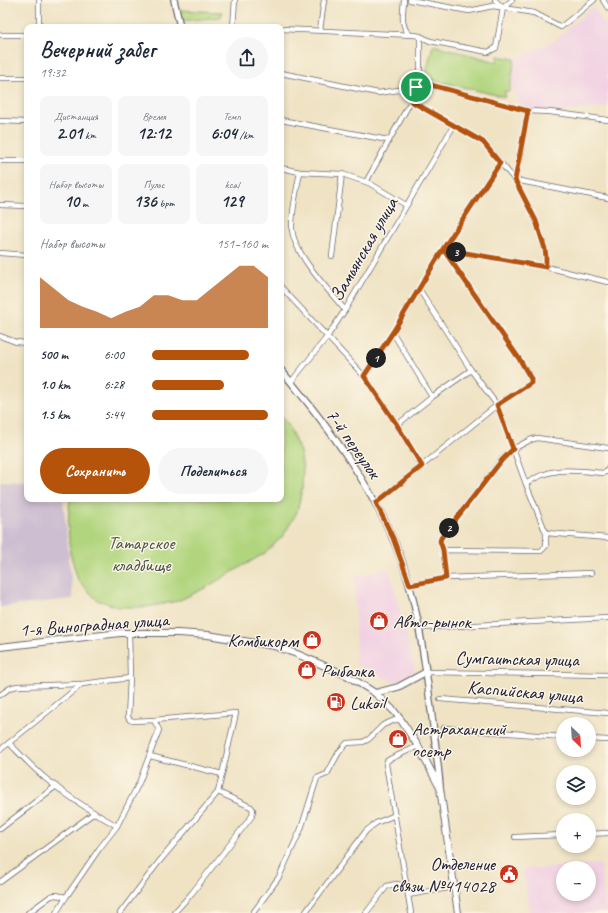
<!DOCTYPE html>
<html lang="ru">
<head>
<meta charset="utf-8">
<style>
  body { margin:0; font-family:Caveat,sans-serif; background:#f6f6f7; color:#1f2937; height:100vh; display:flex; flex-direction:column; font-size:15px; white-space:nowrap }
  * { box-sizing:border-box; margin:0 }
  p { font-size:13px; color:#747a83 }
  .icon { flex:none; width:22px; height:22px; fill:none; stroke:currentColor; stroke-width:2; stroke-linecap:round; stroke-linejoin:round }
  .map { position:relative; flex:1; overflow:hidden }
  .details { position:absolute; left:24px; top:24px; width:260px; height:478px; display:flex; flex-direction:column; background:#fff; border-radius:8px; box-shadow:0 2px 6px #0003 }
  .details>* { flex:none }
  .needle { width:26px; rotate:155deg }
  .fabs { position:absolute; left:556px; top:717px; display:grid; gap:8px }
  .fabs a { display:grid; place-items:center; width:40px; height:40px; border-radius:50%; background:#fff; box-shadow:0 2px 6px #0003; font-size:20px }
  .pin { position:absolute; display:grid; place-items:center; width:34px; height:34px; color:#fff; margin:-17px; border:2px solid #fff; border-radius:50%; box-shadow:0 1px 4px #0007 }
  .km { position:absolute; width:20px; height:20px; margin:-10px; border-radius:50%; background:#222; color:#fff; font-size:11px; line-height:20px; text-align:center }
  .round { display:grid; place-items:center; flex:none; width:42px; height:42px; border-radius:21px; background:#f6f6f7 }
  .summary { display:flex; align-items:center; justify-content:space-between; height:68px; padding:0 16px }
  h1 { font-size:22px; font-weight:700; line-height:30px }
  .stats { display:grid; grid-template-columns:repeat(3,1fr); gap:6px; height:68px; padding:4px 16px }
  .stats div { display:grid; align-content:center; border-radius:8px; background:#f6f6f7; text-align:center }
  .stats b { font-size:17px; font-weight:700 }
  .stats small { font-size:11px; font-weight:400 }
  .stats p { font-size:11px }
  .chart { height:112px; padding:8px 16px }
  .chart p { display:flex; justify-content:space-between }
  .chart svg { width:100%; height:72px; margin-top:4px; fill:#b45309; opacity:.7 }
  .primary-button { display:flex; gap:8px; margin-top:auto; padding:8px 16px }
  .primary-button a { flex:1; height:46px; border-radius:24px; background:#b45309; color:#fff; font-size:16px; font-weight:700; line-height:46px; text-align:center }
  .primary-button a+a { background:#f6f6f7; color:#1f2937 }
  ul { padding:0 16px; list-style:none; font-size:13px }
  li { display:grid; grid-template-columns:64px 48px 1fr; align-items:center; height:30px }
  li i { height:10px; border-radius:5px; background:#b45309 }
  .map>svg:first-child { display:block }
  .built { fill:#f1d0e3; fill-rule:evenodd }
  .industrial { fill:#cebed1 }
  .green { fill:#b1d57e; stroke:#6a7c5c }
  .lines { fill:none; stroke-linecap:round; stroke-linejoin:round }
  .minor-casing { stroke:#6a666b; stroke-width:6 }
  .tertiary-casing { stroke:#6a666b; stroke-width:8 }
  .secondary-casing { stroke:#6a666b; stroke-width:8 }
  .minor { stroke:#fff; stroke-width:4.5 }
  .tertiary { stroke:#fff; stroke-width:5.5 }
  .secondary { stroke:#fff; stroke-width:6 }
  .route-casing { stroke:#fff; stroke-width:8 }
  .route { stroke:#b45309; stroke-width:5 }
  .labels { text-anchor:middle; stroke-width:3; stroke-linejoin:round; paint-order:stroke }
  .street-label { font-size:19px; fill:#22223b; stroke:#fcf5e5 }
  .park-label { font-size:19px; fill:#4d584f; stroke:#fcf5e5 }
  .poi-label { font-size:19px; fill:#22223b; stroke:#fcf5e5; text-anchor:start }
</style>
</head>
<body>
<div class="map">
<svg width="608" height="913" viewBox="0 0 608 913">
  <rect width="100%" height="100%" fill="#fcf5e5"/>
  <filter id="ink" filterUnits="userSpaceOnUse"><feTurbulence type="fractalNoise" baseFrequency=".025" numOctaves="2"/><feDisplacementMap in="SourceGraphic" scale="8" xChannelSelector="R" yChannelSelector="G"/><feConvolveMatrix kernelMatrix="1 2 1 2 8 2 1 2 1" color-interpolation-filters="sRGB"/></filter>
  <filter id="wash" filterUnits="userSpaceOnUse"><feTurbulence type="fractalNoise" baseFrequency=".012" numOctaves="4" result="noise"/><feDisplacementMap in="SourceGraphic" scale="16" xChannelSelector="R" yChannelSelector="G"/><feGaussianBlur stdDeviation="0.9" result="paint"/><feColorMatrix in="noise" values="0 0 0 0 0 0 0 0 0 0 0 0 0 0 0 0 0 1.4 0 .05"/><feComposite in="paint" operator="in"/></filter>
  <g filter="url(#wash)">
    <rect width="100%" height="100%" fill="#efe3c4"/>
    <g class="built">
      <polygon points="593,6 608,31 608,107 534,114 519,102 511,85 517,58 554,41"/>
      <polygon points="389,568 415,671 396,683 356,665 355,577"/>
      <path d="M600 864 606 913H530L523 869ZM563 868H589V894H563Z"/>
    </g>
    <polygon class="industrial" points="0,481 27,482 27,499 63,499 73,599 0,607"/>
    <g class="green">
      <polygon points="178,10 222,12 221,17 181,21"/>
      <polygon points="433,45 497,62 498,56 515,59 509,92 505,91 505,97 425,78"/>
      <polygon points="281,417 288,424 300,452 303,469 302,489 297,512 283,536 265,553 205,588 178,601 146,607 118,607 97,600 78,580 70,553 68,524 70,499 281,499"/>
    </g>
  </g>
  <g filter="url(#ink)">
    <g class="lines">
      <g class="minor-casing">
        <g id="minor">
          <polyline points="39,0 39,27"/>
          <path d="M404 0C403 13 400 26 410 35"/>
          <polyline points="410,0 469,11 493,6 534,13 561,27 594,0"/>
          <polyline points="495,0 503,8"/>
          <polyline points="603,0 608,8"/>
          <polyline points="233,27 235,0"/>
          <polyline points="281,29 414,35 420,36 430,41 488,52 496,48 503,8 512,0"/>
          <polyline points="320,30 324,0"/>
          <polyline points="0,35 27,35"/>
          <polyline points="281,73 378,93 405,89 427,84 528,111 550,112 608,120"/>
          <polyline points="0,78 27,78"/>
          <polyline points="416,87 420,78 420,36"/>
          <polyline points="405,89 411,101 483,142 515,180 608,198"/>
          <polyline points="528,111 515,180 536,221 545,249 546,257 546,267"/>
          <polyline points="281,120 388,140"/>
          <polyline points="0,121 27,122"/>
          <polyline points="0,161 27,161"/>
          <polyline points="281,168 300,172 342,174 369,183 406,205"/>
          <path d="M300 172C297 188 292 210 292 226 291 252 329 290 345 310"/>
          <polyline points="366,182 411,101"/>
          <polyline points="0,205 27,206"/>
          <polyline points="443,249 546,267 608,282"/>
          <polyline points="0,253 27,255"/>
          <polyline points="332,256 342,174"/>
          <polyline points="281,287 364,376 397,425 421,466"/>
          <polyline points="419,289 471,370 497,405 526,484 546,533"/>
          <polyline points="393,333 432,397"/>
          <polyline points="0,336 16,342 27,343"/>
          <polyline points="364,376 393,333 443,249 500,163"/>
          <polyline points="291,382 327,337 345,310 454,125"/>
          <polyline points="397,425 432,397 471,370"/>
          <path d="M526 484C550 466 574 470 602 473L606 472 608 469"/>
          <polyline points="376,503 497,405 531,383 530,378 520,360 443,249"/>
          <polyline points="443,550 440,541 441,538 501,460 513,449 530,440 537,438 608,448"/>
          <polyline points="446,578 443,550 541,551 546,546 546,533 608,538"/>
          <polyline points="410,585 446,578 591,573"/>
          <polyline points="419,628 608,618"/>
          <polyline points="426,672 608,675"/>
          <polyline points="0,695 10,688 17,686 82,684 130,678"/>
          <polyline points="440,699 608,713"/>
          <polyline points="444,728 563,737"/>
          <polyline points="589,739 608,740"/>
          <path d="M9 743C21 755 32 767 45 778 67 796 92 812 117 826"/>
          <polyline points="0,750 82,684"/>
          <polyline points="150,756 222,774"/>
          <polyline points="0,829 56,786"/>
          <polyline points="589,834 608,833"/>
          <polyline points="515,837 563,835"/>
          <polyline points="0,882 94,813"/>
          <polyline points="408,895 386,764 387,761 390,759 418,746"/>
          <polyline points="28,913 51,896 56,895 66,897 99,849 117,826 139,783 159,730 154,720 133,721 130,720 128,717 130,678 129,633"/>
          <polyline points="56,913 66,897"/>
          <polyline points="120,913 158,863 218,792 236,713 154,720"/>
          <polyline points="174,913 192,893 252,816 253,810 251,807 218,792"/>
          <polyline points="253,913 279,877 301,829 317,778 327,774 339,752 347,743 363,742 369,739 383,725 395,720 401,720"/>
          <polyline points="305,913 366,831 376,823 395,815"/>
          <polyline points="366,913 387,886 396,884 407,886"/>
          <polyline points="411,913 408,895 454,887"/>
        </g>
      </g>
      <g class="tertiary-casing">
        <g id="tertiary">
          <polyline points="174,0 180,27"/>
          <path d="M281 370C328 426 376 490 401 559 416 600 422 643 428 686 432 719 437 752 440 786"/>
          <polyline points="375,693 398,687 426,672"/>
        </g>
      </g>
      <g class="secondary-casing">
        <polyline id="secondary" points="0,647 120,633 178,633 208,635 274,646 297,654 348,676 375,693 394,711 401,720 418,746 440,788 458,913"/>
      </g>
      <use href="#minor" class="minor"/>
      <use href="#tertiary" class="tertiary"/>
      <use href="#secondary" class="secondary"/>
    </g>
  </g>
  <g class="lines" filter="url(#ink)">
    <g class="route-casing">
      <polyline id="route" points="416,87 405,89 411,101 483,142 500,163 443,249 393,332 364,376 397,425 422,466 376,503 393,538 410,585 446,578 443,550 440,541 441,538 502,460 513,449 497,405 531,383 531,379 520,360 443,249 546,267 546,257 545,249 536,221 515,180 528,111 427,84 416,87"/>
    </g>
    <use href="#route" class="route"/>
  </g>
  <defs>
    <g id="shop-disc" transform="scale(1)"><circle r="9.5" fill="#c8321e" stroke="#fcf5e5"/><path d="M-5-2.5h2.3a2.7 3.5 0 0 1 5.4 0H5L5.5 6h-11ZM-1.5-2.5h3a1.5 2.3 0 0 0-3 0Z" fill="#fff"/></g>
    <g id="fuel-disc" transform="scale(1)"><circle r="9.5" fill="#c8321e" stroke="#fcf5e5"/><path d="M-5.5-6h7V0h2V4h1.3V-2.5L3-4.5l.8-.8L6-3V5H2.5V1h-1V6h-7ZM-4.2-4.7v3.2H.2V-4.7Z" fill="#fff"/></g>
    <g id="civic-disc" transform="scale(1)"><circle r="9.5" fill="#c8321e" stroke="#fcf5e5"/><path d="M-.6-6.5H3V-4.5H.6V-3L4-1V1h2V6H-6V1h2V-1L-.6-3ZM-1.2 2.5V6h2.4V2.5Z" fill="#fff"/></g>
  </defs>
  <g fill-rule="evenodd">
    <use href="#shop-disc" x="379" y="621"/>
    <use href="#shop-disc" x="312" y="640"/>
    <use href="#shop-disc" x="307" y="670"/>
    <use href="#fuel-disc" x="336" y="702"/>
    <use href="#shop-disc" x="398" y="739"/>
    <use href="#civic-disc" x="509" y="874"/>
  </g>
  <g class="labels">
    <g class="street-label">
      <text transform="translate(363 249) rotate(-60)" y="7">Замьянская улица</text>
      <text transform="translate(354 443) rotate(55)" y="7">7-й переулок</text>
      <text transform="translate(94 624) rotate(-4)" y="7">1-я Виноградная улица</text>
      <text transform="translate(517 658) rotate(1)" y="7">Сумгаитская улица</text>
      <text transform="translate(525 691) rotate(5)" y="7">Каспийская улица</text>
    </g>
    <g class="park-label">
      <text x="141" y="549">Татарское<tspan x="141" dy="22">кладбище</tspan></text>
    </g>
    <g class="poi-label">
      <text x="393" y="628">Авто-рынок</text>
      <text x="298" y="647" text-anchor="end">Комбикорм</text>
      <text x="321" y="677">Рыбалка</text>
      <text x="350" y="709">Lukoil</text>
      <text x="412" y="735">Астраханский<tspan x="412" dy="22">осетр</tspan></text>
      <text x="495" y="870" text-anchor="end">Отделение<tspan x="495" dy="22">связи №414028</tspan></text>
    </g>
  </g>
</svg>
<div class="fabs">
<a><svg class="needle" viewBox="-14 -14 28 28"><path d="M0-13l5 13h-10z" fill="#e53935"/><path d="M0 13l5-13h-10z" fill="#747a83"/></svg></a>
<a><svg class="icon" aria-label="layers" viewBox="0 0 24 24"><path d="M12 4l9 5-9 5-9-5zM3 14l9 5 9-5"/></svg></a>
<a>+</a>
<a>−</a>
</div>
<div class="pin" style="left:416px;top:87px;background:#1e9e55"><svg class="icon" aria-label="arrive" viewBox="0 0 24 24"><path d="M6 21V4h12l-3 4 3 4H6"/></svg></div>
<b class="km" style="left:376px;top:358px">1</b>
<b class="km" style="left:449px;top:528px">2</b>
<b class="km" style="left:456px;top:252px">3</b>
<section class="details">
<div class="summary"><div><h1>Вечерний забег</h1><p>19:32</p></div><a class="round"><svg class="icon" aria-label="share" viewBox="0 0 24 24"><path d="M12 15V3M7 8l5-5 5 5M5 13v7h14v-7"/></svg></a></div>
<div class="stats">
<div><p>Дистанция</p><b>2.01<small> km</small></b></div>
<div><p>Время</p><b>12:12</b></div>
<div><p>Темп</p><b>6:04<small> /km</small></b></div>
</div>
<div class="stats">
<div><p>Набор высоты</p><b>10<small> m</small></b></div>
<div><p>Пульс</p><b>136<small> bpm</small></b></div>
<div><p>kcal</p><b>129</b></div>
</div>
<div class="chart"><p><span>Набор высоты</span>151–160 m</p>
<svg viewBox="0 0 160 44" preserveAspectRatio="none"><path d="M0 44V13L10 20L20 27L30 31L40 34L50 38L60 34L70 31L80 24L90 24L100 27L110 27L120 20L130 13L140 6L150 6L160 13V44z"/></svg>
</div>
<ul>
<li><b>500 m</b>6:00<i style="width:84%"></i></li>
<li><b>1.0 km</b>6:28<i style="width:62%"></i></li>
<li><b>1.5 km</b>5:44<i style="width:100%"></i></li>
</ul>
<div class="primary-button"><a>Сохранить</a><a>Поделиться</a></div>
</section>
</div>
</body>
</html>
